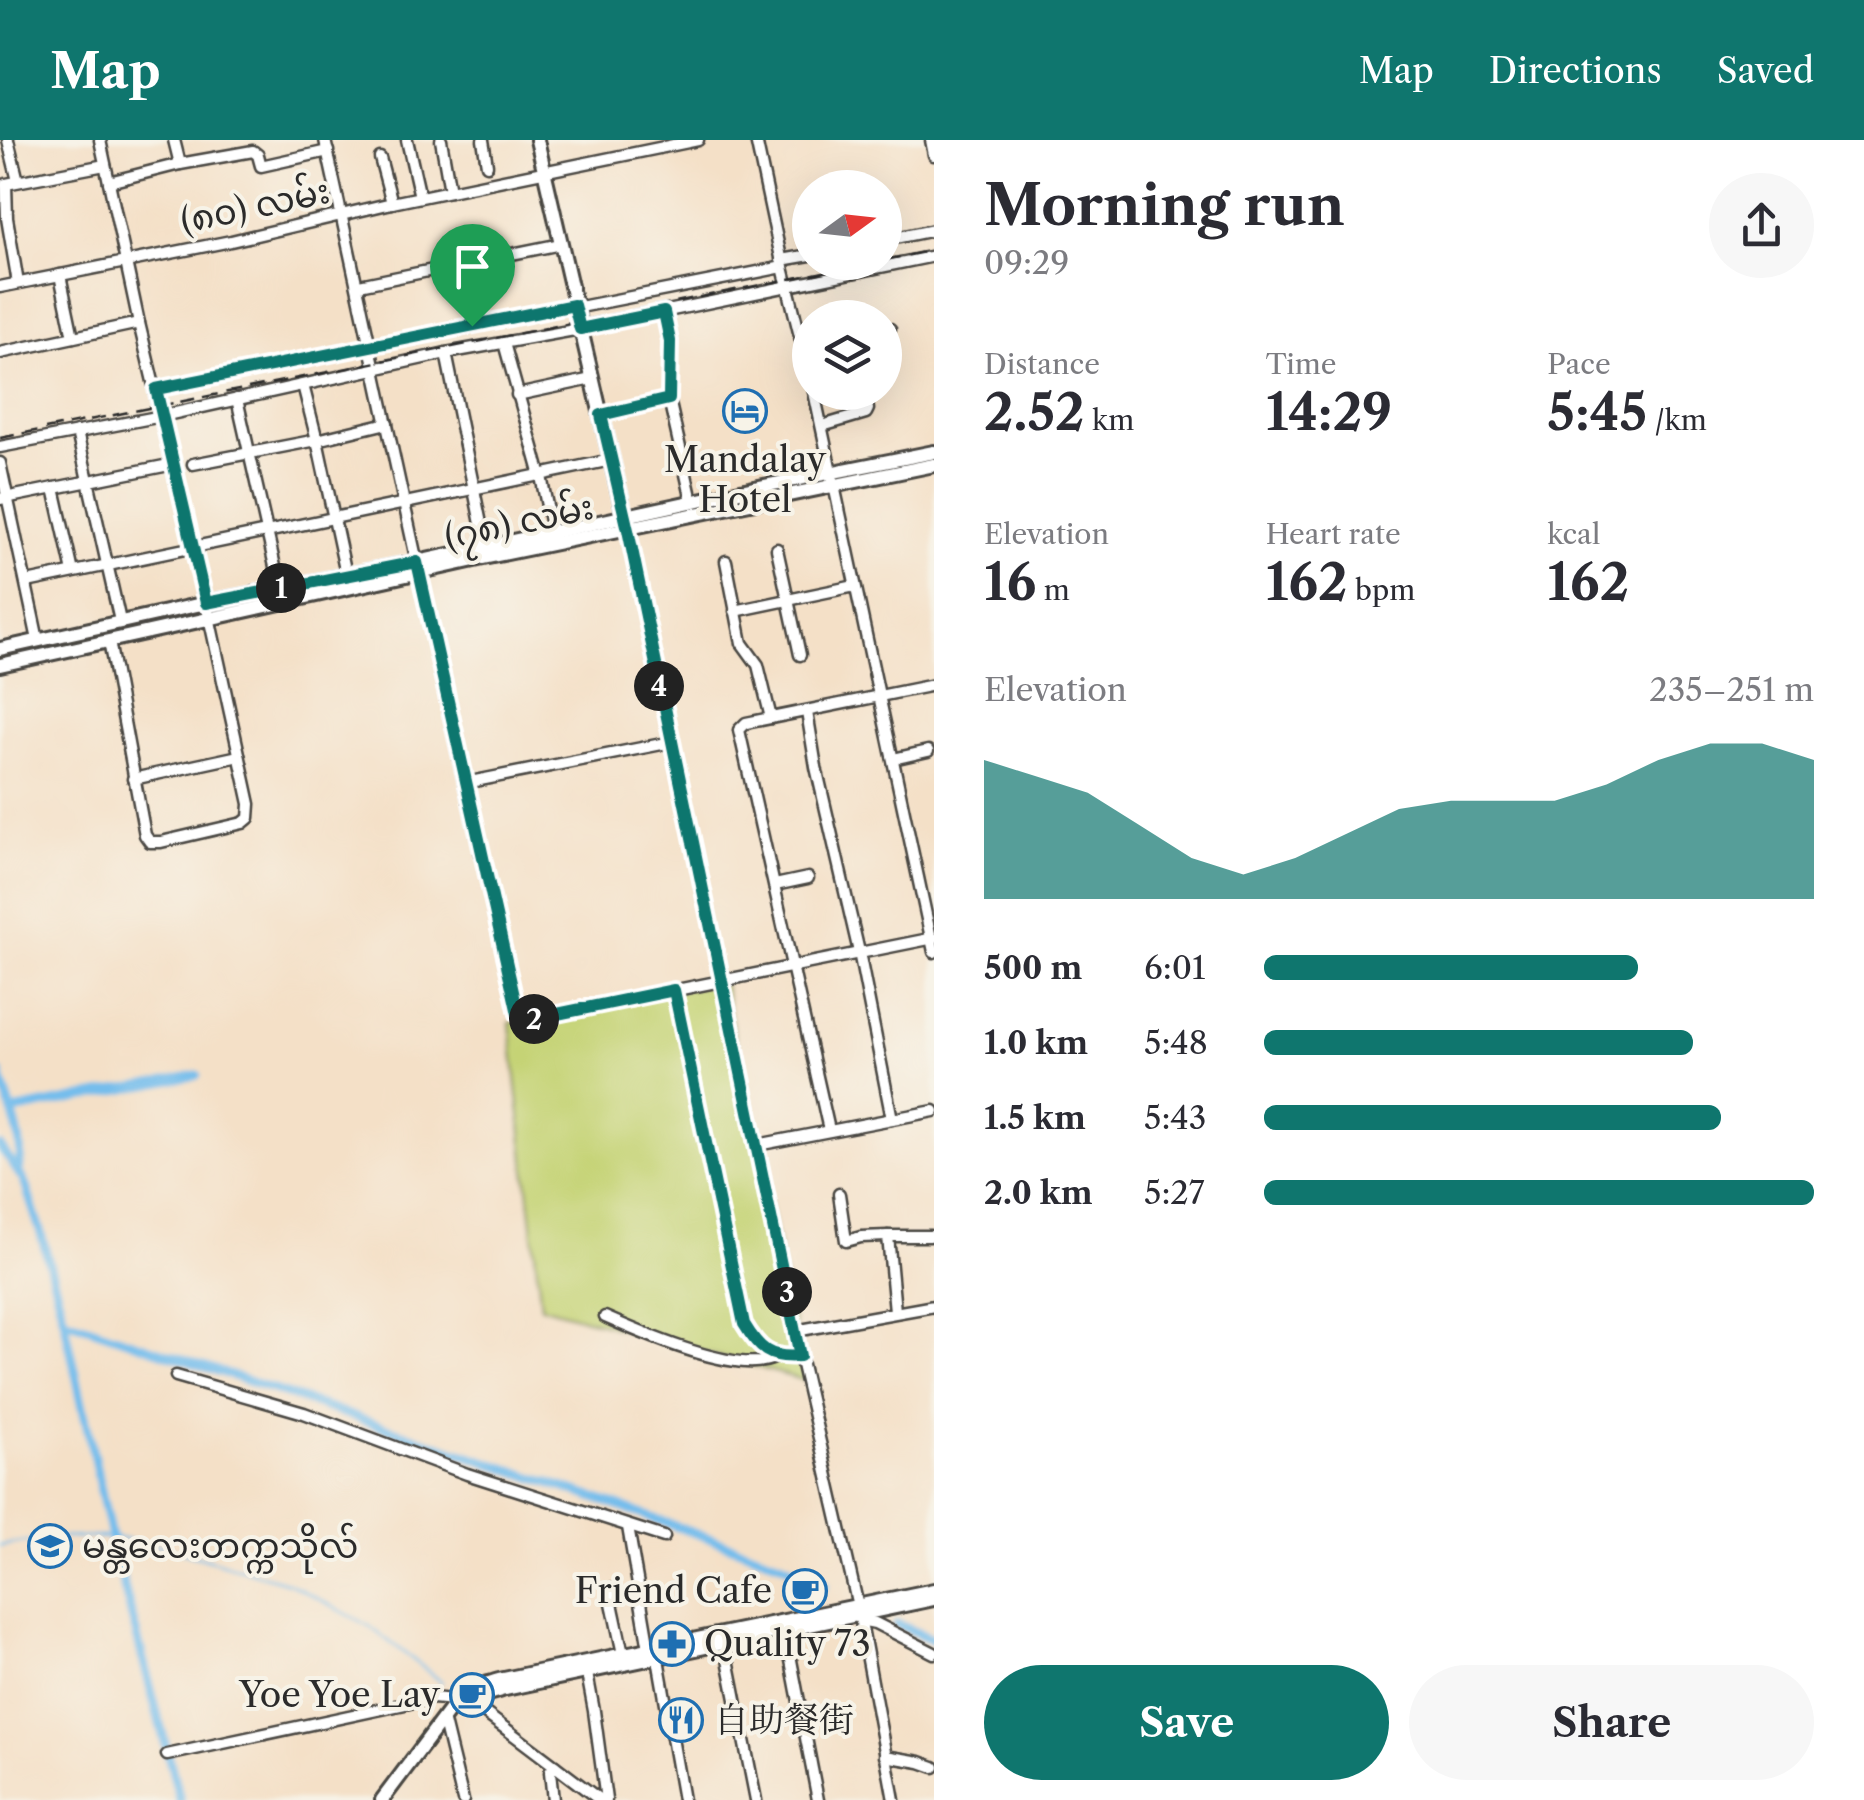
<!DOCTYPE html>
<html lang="en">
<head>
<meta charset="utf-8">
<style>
  body { margin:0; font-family:"Libre Caslon Text","Noto Serif SC","Noto Sans Myanmar",serif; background:#f7f7f7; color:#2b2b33; height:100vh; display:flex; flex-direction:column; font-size:38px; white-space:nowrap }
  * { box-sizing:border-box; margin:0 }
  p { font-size:32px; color:#7c7c81 }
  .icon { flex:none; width:55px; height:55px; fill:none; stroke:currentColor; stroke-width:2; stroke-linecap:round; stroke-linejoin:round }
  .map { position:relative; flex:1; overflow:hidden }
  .details { display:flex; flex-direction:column; background:#fff; width:930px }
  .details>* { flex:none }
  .needle { width:65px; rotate:75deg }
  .buttons { position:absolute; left:792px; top:30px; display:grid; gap:20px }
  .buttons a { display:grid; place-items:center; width:110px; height:110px; border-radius:50%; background:#fff; box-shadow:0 10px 40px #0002; font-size:50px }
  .pin { position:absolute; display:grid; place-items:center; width:85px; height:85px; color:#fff; margin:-102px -42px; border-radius:50% 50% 50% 0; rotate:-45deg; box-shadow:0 0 10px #0007 }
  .pin .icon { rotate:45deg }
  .km { position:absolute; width:50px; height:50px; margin:-25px; border-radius:50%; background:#222; color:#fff; font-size:28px; line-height:50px; text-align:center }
  .round { display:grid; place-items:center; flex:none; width:105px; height:105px; border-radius:52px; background:#f7f7f7 }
  .summary { display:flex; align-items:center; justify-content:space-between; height:170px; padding:0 50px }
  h1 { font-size:55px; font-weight:700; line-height:75px }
  .metrics { display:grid; grid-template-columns:repeat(3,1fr); gap:15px; height:170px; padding:10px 50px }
  .metrics div { display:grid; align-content:center }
  .metrics b { font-size:50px; font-weight:700 }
  .metrics small { font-size:28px; font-weight:400 }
  .metrics p { font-size:28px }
  .chart { height:280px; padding:20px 50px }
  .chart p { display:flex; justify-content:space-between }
  .chart svg { width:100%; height:180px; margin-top:10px; fill:#0f766e; opacity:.7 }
  .primary-button { display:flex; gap:20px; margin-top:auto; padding:20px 50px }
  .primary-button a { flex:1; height:115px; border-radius:60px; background:#0f766e; color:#fff; font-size:40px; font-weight:700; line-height:115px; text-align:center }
  .primary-button a+a { background:#f7f7f7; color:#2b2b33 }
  ul { padding:0 50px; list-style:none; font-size:32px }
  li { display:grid; grid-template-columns:160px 120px 1fr; align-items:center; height:75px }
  li i { height:25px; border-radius:12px; background:#0f766e }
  header { display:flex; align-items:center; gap:60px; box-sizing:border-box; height:140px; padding:0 50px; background:#0f766e; color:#fff }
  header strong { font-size:48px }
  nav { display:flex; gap:55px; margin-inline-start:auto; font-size:35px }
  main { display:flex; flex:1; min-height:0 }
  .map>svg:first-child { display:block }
  .green { fill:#c5d375; stroke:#787f50; stroke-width:2.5 }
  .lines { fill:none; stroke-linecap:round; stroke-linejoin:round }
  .stream { stroke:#74bdec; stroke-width:2.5 }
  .canal { stroke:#74bdec; stroke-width:9 }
  .minor-casing { stroke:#494642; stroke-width:15 }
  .major-casing { stroke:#494642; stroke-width:18 }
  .minor { stroke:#fff; stroke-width:10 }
  .major { stroke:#fff; stroke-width:12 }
  .rail { stroke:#2b2b2b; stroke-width:2.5; stroke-dasharray:15 8; stroke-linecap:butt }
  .route-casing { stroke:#fff; stroke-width:20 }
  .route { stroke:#0f766e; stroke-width:12 }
  .labels { text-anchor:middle; stroke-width:8; stroke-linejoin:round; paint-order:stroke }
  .street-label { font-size:35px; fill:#2b2b2b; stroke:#f7f3e8 }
  .poi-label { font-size:35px; fill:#2b2b2b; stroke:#f7f3e8; text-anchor:start }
</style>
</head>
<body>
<header>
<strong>Map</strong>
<nav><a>Map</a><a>Directions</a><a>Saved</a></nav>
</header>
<main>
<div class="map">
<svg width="934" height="1660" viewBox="0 0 934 1660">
  <rect width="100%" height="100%" fill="#f7f3e8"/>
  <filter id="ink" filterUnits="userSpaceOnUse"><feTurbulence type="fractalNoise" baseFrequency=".01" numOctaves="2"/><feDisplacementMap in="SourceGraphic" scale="20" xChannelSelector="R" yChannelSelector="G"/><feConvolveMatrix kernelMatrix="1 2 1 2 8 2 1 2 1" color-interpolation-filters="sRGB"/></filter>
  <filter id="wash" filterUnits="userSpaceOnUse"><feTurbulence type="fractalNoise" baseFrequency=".0048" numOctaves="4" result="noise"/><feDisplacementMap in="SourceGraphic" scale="40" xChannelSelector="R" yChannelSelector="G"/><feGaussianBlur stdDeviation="2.25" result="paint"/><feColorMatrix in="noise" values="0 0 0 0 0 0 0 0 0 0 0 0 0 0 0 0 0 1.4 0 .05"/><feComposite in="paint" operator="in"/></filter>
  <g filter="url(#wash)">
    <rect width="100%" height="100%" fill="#f4e0c7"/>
    <polygon class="green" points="723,842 806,1241 541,1166 510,883"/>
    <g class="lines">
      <polyline class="stream" points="0,1406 46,1398 111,1397 162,1406 289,1443 369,1486 442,1542"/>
      <g class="canal">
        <path d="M0 933C6 958 18 981 20 1006 21 1014 20 1023 19 1031"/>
        <polyline points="13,971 197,935"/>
        <polyline points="0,1006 24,1041 40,1090 64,1179 111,1397 180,1660"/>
        <polyline points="64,1179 618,1366 783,1424 825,1445"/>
        <polyline points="897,1484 934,1500"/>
      </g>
    </g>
  </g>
  <g filter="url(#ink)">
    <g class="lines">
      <g class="minor-casing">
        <g id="minor">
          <polyline points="8,0 18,41"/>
          <polyline points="100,0 139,183 206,463 250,664 249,678 243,683 161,702 150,702 145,695 109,501"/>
          <polyline points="174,0 180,24"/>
          <polyline points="325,0 465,643 518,874 528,880 934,798"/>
          <polyline points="407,0 420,57"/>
          <polyline points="441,0 450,51"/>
          <polyline points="483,0 487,25"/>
          <polyline points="756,0 783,127 810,237"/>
          <polyline points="931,0 934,15"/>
          <polyline points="380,18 392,63"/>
          <polyline points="109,42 180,24 253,11 258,15 261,26 328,11"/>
          <polyline points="885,100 934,90"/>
          <polyline points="781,120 810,115"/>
          <polyline points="60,135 73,197"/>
          <polyline points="18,143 7,78 6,44 105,25"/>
          <polyline points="359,145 561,104"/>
          <polyline points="0,147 231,101 392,63 698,0"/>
          <polyline points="575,168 783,127"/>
          <polyline points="664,172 670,201 669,259 692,361"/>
          <polyline points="885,190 890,189"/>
          <polyline points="504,203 541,336 553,396"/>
          <polyline points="0,213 139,183"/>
          <polyline points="446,213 487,413"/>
          <polyline points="303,245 317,300 347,439"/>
          <polyline points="156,249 574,165"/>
          <polyline points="814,252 934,812"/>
          <polyline points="517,255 592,239"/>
          <polyline points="237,259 281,453"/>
          <polyline points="601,275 669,259"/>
          <polyline points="822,286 866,273 868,269 864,252"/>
          <polyline points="77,292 120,481"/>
          <polyline points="0,307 162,276 446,213 580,189 934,116"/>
          <polyline points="0,323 38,500"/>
          <polyline points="193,324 317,300 387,283"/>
          <polyline points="54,348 73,432"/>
          <polyline points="0,359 174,324"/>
          <polyline points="628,390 800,1216 858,1466 894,1660"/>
          <polyline points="777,409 800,515"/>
          <polyline points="726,421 742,503 758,525 771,578"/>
          <polyline points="27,442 611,320"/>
          <polyline points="735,471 855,446"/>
          <polyline points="807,572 816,627 859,812 892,979"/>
          <polyline points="893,619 928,611"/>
          <polyline points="133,639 239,616"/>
          <polyline points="465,643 672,602"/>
          <polyline points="775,745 808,738"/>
          <path d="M674 850 744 1184C759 1209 769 1219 800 1216"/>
          <polyline points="829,990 739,590 746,583 934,545"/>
          <polyline points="757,1005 934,971"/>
          <polyline points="839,1054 846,1101 861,1097 888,1096"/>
          <polyline points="895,1171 888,1096 930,1096"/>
          <path d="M605 1177C639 1192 744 1239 777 1216"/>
          <polyline points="795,1191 934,1166"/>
          <polyline points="176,1236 304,1273 467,1334 664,1397"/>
          <polyline points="628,1387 649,1509"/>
          <polyline points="609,1449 623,1514"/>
          <polyline points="860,1480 875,1483 934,1513"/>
          <polyline points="784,1484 818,1660"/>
          <polyline points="724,1499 756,1660"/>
          <polyline points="657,1513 683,1660"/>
          <polyline points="586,1528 594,1571 606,1660"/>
          <polyline points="465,1558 600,1660"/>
          <polyline points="443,1578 463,1660"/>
          <polyline points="167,1615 433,1558 453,1560"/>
          <polyline points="885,1616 920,1622 934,1627"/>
          <polyline points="553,1660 550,1632 555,1626"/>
        </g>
      </g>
      <g class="major-casing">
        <g id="major">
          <polyline points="537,0 626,383"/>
          <polyline points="0,509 206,463 417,422 754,348 934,312"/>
          <polyline points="0,525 488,417 934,325"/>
          <polyline points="451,1568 467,1560 501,1550 934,1459"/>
          <path d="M382 1660 451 1568C457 1548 481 1546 499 1540L934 1450"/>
        </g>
      </g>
      <use href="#minor" class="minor"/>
      <use href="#major" class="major"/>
      <g class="rail">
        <polyline points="885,120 934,110"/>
        <polyline points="336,215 370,206 404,201"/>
        <polyline points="0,298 874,122"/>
      </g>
    </g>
  </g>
  <g class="lines" filter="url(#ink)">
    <g class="route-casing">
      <path id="route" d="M574 165 580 189 664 172 670 201 669 259 601 275 628 390 800 1216C769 1219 759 1209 744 1184L674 850 528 880 518 874 417 422 206 463 156 249Z"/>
    </g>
    <use href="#route" class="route"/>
  </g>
  <defs>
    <g id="hotel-ring" transform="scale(2.25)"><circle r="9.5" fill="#f7f3e8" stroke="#1f6fb2" stroke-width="1.5"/><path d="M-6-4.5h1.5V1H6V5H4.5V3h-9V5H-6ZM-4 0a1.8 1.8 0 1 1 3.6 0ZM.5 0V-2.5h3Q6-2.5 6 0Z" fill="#1f6fb2"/></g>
    <g id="university-ring" transform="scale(2.25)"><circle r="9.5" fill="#f7f3e8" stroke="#1f6fb2" stroke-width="1.5"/><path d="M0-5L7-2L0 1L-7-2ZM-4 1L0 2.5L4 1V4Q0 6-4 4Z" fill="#1f6fb2"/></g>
    <g id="cafe-ring" transform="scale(2.25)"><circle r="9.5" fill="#f7f3e8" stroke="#1f6fb2" stroke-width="1.5"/><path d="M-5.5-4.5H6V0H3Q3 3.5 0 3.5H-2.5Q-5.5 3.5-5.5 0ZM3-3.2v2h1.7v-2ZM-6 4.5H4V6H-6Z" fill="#1f6fb2"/></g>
    <g id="pharmacy-ring" transform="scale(2.25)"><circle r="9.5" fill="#f7f3e8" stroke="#1f6fb2" stroke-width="1.5"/><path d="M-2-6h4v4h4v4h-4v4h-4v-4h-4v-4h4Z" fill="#1f6fb2"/></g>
    <g id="restaurant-ring" transform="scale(2.25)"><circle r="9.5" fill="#f7f3e8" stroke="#1f6fb2" stroke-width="1.5"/><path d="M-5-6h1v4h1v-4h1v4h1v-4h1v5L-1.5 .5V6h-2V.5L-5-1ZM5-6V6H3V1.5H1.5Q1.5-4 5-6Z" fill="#1f6fb2"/></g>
  </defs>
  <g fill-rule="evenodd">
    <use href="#hotel-ring" x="745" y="271"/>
    <use href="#university-ring" x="50" y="1406"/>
    <use href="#cafe-ring" x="805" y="1451"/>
    <use href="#pharmacy-ring" x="672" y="1504"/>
    <use href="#cafe-ring" x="472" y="1555"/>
    <use href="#restaurant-ring" x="681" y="1580"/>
  </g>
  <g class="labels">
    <g class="street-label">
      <text transform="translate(255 66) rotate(-12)" y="12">(၈၀) လမ်း</text>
      <text transform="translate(519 382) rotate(-12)" y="12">(၇၈) လမ်း</text>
    </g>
    <g class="poi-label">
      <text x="745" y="332" text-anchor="middle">Mandalay<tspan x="745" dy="40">Hotel</tspan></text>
      <text x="82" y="1418">မန္တလေးတက္ကသိုလ်</text>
      <text x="772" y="1463" text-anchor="end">Friend Cafe</text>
      <text x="704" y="1516">Quality 73</text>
      <text x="440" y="1567" text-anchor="end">Yoe Yoe Lay</text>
      <text x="714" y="1592">自助餐街</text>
    </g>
  </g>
</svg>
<div class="buttons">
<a><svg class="needle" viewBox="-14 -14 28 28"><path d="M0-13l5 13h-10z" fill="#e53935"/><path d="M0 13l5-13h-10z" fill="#7c7c81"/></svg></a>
<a><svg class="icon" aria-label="layers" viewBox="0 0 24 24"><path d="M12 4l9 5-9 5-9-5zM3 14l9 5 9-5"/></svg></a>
</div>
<div class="pin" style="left:472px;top:186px;background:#1e9e55"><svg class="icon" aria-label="arrive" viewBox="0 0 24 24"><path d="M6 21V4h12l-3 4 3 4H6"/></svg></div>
<b class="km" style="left:281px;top:448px">1</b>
<b class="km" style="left:534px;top:879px">2</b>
<b class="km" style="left:787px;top:1152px">3</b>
<b class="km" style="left:659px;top:546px">4</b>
</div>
<section class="details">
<div class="summary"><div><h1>Morning run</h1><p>09:29</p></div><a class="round"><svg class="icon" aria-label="share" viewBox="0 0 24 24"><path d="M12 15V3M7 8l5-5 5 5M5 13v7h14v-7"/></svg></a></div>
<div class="metrics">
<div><p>Distance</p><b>2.52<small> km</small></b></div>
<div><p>Time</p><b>14:29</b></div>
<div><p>Pace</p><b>5:45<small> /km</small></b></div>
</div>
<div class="metrics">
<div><p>Elevation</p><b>16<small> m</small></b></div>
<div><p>Heart rate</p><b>162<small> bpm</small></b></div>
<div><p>kcal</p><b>162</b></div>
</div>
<div class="chart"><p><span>Elevation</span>235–251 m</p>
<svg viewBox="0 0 160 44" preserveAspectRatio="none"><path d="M0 44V10L10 14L20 18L30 26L40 34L50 38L60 34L70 28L80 22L90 20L100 20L110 20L120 16L130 10L140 6L150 6L160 10V44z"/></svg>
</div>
<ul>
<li><b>500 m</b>6:01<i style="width:68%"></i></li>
<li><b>1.0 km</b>5:48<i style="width:78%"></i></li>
<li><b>1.5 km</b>5:43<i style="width:83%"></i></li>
<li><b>2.0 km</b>5:27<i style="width:100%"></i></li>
</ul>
<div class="primary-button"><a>Save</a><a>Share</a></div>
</section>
</main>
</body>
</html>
